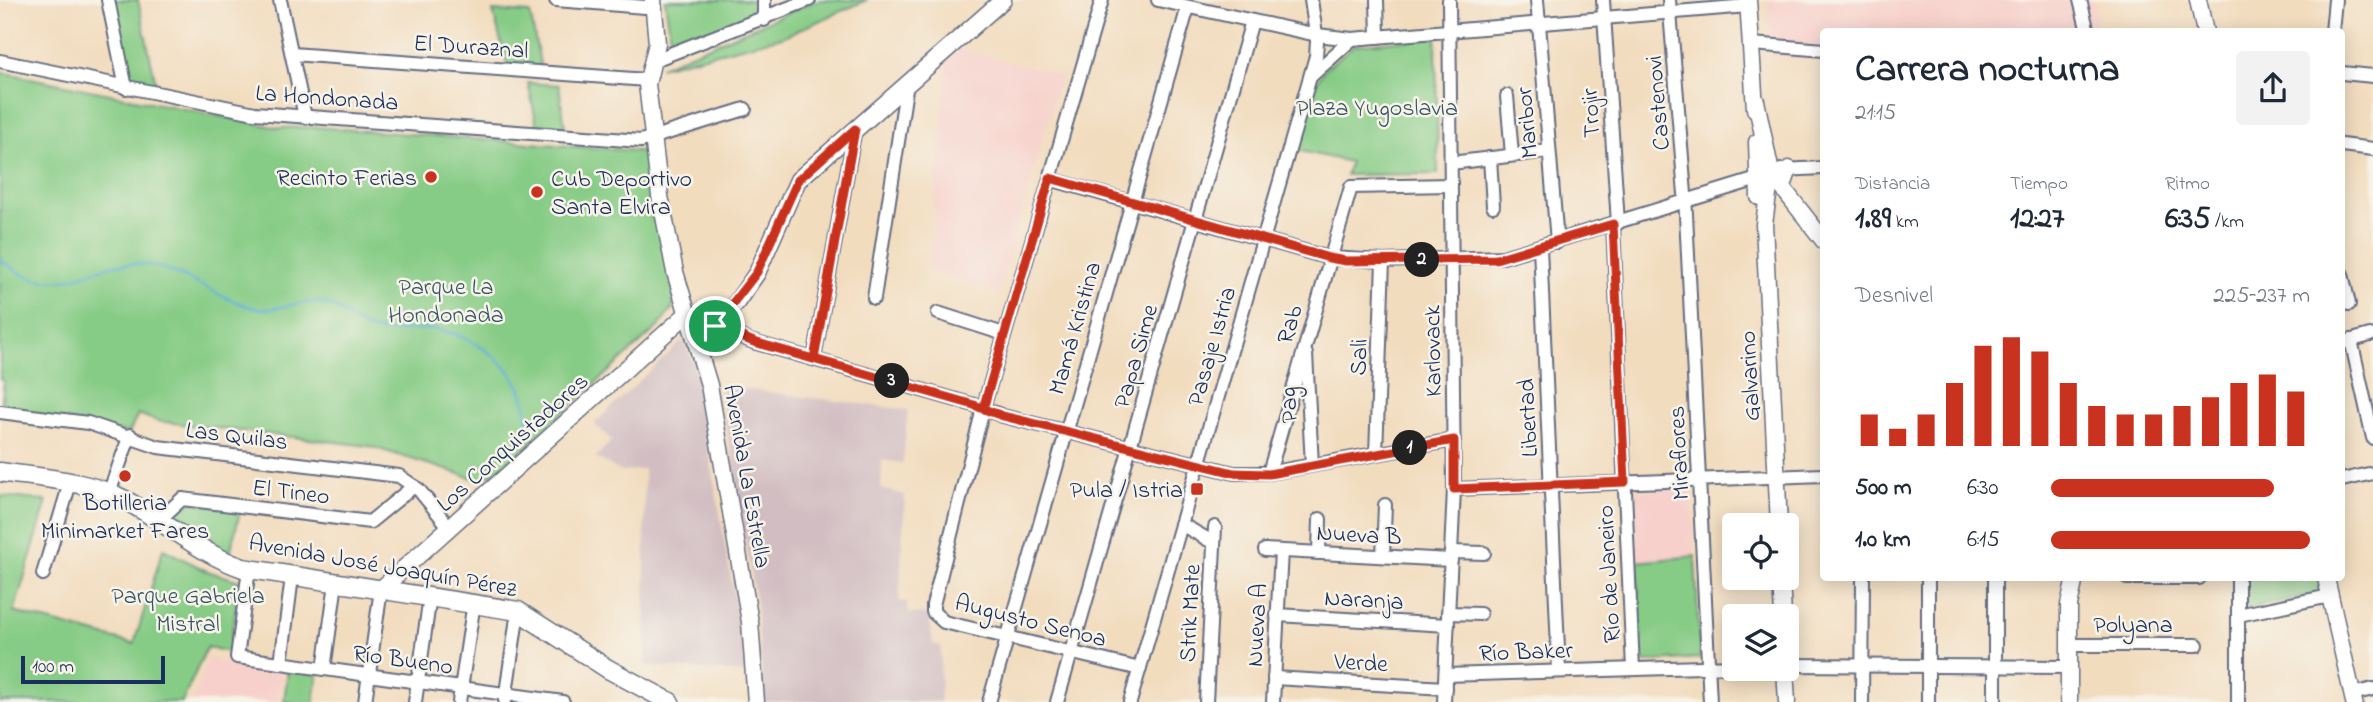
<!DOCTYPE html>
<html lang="es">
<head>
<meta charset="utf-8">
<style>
  body { margin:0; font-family:"Indie Flower",sans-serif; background:#f2f2f3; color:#1f2937; height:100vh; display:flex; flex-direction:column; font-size:26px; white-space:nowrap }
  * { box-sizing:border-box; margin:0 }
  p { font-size:23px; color:#747a83 }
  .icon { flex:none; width:38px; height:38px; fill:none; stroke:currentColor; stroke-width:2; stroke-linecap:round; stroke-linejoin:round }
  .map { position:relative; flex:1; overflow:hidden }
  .side { position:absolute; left:1820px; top:28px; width:525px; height:553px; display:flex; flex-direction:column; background:#fff; border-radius:7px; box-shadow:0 4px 18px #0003 }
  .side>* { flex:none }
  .fabs { position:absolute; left:1722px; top:513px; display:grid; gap:14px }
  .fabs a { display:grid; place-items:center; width:77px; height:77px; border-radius:7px; background:#fff; box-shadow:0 4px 18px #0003; font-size:35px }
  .scale { position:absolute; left:21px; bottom:18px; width:144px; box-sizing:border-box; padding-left:7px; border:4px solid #1b2f5e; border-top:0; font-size:19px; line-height:24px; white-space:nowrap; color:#1b2f5e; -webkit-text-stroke:5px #f7f3e8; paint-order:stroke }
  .pin { position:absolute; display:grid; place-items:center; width:60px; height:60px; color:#fff; margin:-30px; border:4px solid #fff; border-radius:50%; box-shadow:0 2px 7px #0007 }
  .km { position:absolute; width:35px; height:35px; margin:-18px; border-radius:50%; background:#222; color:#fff; font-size:19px; line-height:35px; text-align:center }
  .round { display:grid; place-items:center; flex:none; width:74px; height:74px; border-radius:7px; background:#f2f2f3 }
  .headline { display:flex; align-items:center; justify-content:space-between; height:119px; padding:0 35px }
  h1 { font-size:38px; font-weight:800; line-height:52px }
  .metrics { display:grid; grid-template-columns:repeat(3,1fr); gap:10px; height:119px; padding:7px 35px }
  .metrics div { display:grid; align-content:center }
  .metrics b { font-size:30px; font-weight:800 }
  .metrics small { font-size:19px; font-weight:400 }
  .metrics p { font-size:19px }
  .chart { height:196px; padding:14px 35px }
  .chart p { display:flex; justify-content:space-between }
  .chart svg { width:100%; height:126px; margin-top:7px; stroke:#c8321e; stroke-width:6 }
  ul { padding:0 35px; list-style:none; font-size:23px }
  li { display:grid; grid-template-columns:112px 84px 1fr; align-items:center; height:52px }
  li i { height:18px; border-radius:9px; background:#c8321e }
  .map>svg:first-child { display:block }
  .built { fill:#f7d0cb }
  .industrial { fill:#d2bec2 }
  .green { fill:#87cc86; stroke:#517e72; stroke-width:2 }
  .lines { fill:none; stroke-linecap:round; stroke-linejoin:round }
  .stream { stroke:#5aadd5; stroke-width:2.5 }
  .street-casing { stroke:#666c80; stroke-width:16 }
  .secondary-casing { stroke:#666c80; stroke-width:19 }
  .primary-casing { stroke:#666c80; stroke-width:21 }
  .street { stroke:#fff; stroke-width:12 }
  .secondary { stroke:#fff; stroke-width:16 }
  .primary { stroke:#fff; stroke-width:18 }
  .route-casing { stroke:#fff; stroke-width:14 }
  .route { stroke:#c8321e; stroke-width:9 }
  .poi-dot { fill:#c8321e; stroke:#f7f3e8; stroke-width:2.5 }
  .labels { text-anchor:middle; stroke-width:5; stroke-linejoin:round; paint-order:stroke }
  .street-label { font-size:24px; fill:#1b2f5e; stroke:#f7f3e8 }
  .park-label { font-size:24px; fill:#365668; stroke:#f7f3e8 }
  .poi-label { font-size:24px; fill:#1b2f5e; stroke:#f7f3e8; text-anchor:end }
</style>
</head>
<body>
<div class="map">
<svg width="2373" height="702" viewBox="0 0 2373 702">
  <rect width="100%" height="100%" fill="#f7f3e8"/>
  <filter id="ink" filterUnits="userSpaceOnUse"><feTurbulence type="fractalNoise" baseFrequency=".0143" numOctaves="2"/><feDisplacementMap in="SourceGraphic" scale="14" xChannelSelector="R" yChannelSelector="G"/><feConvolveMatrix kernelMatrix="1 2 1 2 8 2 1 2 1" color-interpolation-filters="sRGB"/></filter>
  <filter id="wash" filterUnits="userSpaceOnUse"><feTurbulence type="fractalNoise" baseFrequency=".00686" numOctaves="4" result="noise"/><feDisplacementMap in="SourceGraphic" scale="28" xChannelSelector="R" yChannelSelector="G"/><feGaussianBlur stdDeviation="1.57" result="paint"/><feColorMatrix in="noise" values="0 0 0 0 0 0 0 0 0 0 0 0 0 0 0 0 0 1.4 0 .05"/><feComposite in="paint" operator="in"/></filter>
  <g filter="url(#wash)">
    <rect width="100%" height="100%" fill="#f2dcbe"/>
    <g class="built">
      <polygon points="1768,0 2093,0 2100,31 1824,32 1823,61 1771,56"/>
      <polygon points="960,49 1061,75 998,294 929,271 947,58"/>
      <polygon points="1692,487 1695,556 1637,562 1635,491"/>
      <polygon points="208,657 230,665 284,673 279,702 193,702"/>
    </g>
    <g class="industrial">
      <polygon points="682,341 694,363 747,673 646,666 644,469 621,472 596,457 612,440 594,424"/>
      <polygon points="720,386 908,410 903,463 882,460 881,489 905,495 899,601 907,602 908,613 929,615 933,644 941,646 940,702 764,702 756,603"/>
    </g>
    <g class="green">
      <polygon points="113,0 138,0 157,89 133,85 130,80"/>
      <polygon points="665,0 760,0 760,15 672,50"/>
      <polygon points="818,0 867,0 782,37 660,67"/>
      <polygon points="493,11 530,13 541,69 507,65"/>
      <polygon points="1436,37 1438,174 1346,175 1350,162 1296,150 1314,86 1326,68 1354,45"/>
      <polygon points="0,72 279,128 315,127 649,152 675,296 673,307 660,325 501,469 479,480 369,446 157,421 138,414 129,433 1,409 4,381 0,380"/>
      <polygon points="528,83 559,85 565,127 537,125"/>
      <polygon points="0,496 47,501 14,612 134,644 163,549 207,571 240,581 229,652 207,647 182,702 0,702"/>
      <polygon points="183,501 241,508 230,553 166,516"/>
      <polygon points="1695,556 1700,658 1642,662 1637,562"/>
      <polygon points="2243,578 2321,578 2324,593 2243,609"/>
      <polygon points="288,670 318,674 314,702 284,702"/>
    </g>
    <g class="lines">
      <path class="stream" d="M0 259C60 308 83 259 141 264 182 268 216 299 255 308 278 313 301 298 324 303 341 307 353 324 370 329 390 335 408 328 428 329 462 330 503 356 519 386 525 396 526 411 528 422"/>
    </g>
  </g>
  <g filter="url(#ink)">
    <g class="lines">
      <g class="street-casing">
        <g id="street">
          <polyline points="108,0 126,88"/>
          <polyline points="280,0 305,117"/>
          <polyline points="556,0 645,7"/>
          <polyline points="1102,0 983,409 933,605 933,612 944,622 1140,669"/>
          <polyline points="1158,0 1317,35 1352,39 1748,6"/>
          <polyline points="1377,0 1378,37"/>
          <polyline points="1537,0 1557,242"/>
          <polyline points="1603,0 1618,223"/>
          <polyline points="1669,0 1685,194 1710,702"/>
          <polyline points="2080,0 2088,32"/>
          <polyline points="764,20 764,0"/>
          <polyline points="2332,32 2335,0"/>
          <polyline points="1752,44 1824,50"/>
          <polyline points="292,54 647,80"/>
          <polyline points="0,61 255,113 641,141 745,109"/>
          <polyline points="652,61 809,0"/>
          <polyline points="2342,73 2373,76"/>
          <polyline points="1311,76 1352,39"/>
          <polyline points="1507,96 1512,155"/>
          <polyline points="2342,145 2373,149"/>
          <polyline points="1490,158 1493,206"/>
          <polyline points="1451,163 1549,151"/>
          <polyline points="1781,170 1824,168"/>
          <polyline points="1050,179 1329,258 1383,261 1503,257 1764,177"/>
          <polyline points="1613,224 1633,669"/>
          <polyline points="1540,247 1559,671"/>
          <polyline points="2342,274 2349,304"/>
          <polyline points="874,298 907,83"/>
          <polyline points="938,313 1004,334"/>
          <polyline points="715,326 753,342 974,405 1003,416 1234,473 1269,473 1454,440"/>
          <polyline points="2351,340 2373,438"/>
          <polyline points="2342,343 2370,335"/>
          <polyline points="1306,354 1312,465"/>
          <polyline points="814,359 855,129"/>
          <polyline points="0,412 88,423 158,447 399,476 419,490 450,528"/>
          <polyline points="1376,454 1383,261"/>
          <polyline points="1269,473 1351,187 1451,185"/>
          <polyline points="2342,480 2373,473"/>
          <polyline points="1454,489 1824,475"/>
          <polyline points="109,493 130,435"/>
          <polyline points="159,520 182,499 370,522 414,486"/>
          <polyline points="1181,524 1214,543"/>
          <polyline points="1265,550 1451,560"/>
          <polyline points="1452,552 1484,553"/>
          <polyline points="1319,553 1320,519"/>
          <polyline points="1383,556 1385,505"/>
          <polyline points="249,569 237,657 563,702"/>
          <polyline points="43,574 70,483"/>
          <polyline points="1928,578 1928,702"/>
          <polyline points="2127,578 2199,578"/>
          <polyline points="2238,578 2238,702"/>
          <polyline points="1448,613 1480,614"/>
          <polyline points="1277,615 1448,625"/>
          <polyline points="2238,615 2330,596"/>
          <polyline points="2069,645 2197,645"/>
          <polyline points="281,663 292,577"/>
          <polyline points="1787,665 2069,667"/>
          <polyline points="324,669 336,583"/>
          <polyline points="1446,675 1734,666"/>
          <polyline points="1274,678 1445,688"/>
          <polyline points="2352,694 2373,689"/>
          <polyline points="505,700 518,611"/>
          <polyline points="365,702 381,589"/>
          <polyline points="415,702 430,596"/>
          <polyline points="459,702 474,602"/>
          <polyline points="989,702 1188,7"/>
          <polyline points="1057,702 1252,21"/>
          <polyline points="1130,702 1316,56 1317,41 1311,0"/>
          <polyline points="1206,702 1215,527"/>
          <polyline points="1273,702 1281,551"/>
          <polyline points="1444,702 1454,489 1449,0"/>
          <polyline points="1862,702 1863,578"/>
          <polyline points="1995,702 1995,578"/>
        </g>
      </g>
      <g class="secondary-casing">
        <g id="secondary">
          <polyline points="653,0 657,43 647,84 660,196 675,272 709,385 750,622 756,702"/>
          <polyline points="1748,0 1755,109"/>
          <polyline points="2198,0 2205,32"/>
          <polyline points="1756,101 1771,173 1764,224 1779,525"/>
          <polyline points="1757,142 1759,197"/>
          <polyline points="1771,173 1824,241"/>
          <polyline points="1783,186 1789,169"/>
          <polyline points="697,345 736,303 757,273 798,180 1003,0"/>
          <polyline points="1781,578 1783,616"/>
          <polyline points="2326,578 2354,702"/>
          <polyline points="381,589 688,313"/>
          <polyline points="1785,668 1787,702"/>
          <polyline points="2069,702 2069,605 2075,578"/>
        </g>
      </g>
      <g class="primary-casing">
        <path id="primary" d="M0 472C40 478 84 480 121 498 163 519 198 553 243 568L518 611 608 669 670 702"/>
      </g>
      <use href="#street" class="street"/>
      <use href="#secondary" class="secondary"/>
      <use href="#primary" class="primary"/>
    </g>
  </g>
  <g class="lines" filter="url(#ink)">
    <g class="route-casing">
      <path id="route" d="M715 326 754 342 974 405C984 409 993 413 1003 416L1234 473 1269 474 1454 440V489L1625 482 1613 224 1496 259 1346 261 1329 258 1050 178 983 409 974 405 814 359 855 129 798 180 757 272 715 326"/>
    </g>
    <use href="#route" class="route"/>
  </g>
  <g class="poi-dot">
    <circle cx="431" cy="177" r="7"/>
    <circle cx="537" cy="192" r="7"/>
    <circle cx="125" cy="476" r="7"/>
    <rect x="1190" y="482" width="14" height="14" rx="3.5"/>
  </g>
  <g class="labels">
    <g class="street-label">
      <text transform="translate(471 46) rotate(4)" y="8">El Duraznal</text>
      <text transform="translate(327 97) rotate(4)" y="8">La Hondonada</text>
      <text transform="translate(1657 103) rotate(-95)" y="8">Castenovi</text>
      <text transform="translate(1590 113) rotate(-93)" y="8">Trojir</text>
      <text transform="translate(1526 123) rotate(-95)" y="8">Maribor</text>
      <text transform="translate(1289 324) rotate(-74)" y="8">Rab</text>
      <text transform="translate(1074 328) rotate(-74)" y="8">Mamá Kristina</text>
      <text transform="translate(1211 346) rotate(-74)" y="8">Pasaje Istria</text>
      <text transform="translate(1432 351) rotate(-91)" y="8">Karlovack</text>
      <text transform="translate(1135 356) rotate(-74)" y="8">Papa Sime</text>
      <text transform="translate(1358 357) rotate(-88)" y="8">Sali</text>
      <text transform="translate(1749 376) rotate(-93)" y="8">Galvarino</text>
      <text transform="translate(1288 405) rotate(-93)" y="8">Pag</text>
      <text transform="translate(1527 418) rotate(-93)" y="8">Libertad</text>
      <text transform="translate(237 435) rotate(7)" y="8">Las Quilas</text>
      <text transform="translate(512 442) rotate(-42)" y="8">Los Conquistadores</text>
      <text transform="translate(1678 453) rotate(-93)" y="8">Miraflores</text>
      <text transform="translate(748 476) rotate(80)" y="8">Avenida La Estrella</text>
      <text transform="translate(291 491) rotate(7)" y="8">El Tineo</text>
      <text transform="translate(1359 534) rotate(3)" y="8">Nueva B</text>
      <text transform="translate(383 565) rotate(10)" y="8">Avenida José Joaquín Pérez</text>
      <text transform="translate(1608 574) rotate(-93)" y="8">Río de Janeiro</text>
      <text transform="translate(1364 599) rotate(3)" y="8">Naranja</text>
      <text transform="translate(1189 613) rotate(-87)" y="8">Strik Mate</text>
      <text transform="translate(1031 620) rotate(14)" y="8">Augusto Senoa</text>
      <text x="2133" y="632">Polyana</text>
      <text transform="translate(1256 625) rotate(-87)" y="8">Nueva A</text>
      <text transform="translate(1526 651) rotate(-2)" y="8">Río Baker</text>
      <text transform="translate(403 659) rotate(8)" y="8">Río Bueno</text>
      <text transform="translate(1361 662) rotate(3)" y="8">Verde</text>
    </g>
    <g class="park-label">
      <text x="1377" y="115">Plaza Yugoslavia</text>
      <text x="446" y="294">Parque La<tspan x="446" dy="28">Hondonada</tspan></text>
      <text x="188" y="603">Parque Gabriela<tspan x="188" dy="28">Mistral</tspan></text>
    </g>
    <g class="poi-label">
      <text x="417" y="185">Recinto Ferias</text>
      <text x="551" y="186" text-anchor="start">Cub Deportivo<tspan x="551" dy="28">Santa Elvira</tspan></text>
      <text x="1183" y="497">Pula / Istria</text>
      <text x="125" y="510" text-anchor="middle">Botilleria<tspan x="125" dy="28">Minimarket Fares</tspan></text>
    </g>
  </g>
</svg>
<div class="fabs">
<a><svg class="icon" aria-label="locate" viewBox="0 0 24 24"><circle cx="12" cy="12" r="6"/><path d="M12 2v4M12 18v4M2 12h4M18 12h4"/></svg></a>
<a><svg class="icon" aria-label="layers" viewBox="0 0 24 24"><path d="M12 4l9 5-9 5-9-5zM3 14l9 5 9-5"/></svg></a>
</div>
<div class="scale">100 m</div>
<div class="pin" style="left:715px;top:326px;background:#1e9e55"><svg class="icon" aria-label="arrive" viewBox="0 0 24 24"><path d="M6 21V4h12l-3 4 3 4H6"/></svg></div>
<b class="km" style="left:1410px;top:448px">1</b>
<b class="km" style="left:1422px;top:260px">2</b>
<b class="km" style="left:892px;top:381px">3</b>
<section class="side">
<div class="headline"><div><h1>Carrera nocturna</h1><p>21:15</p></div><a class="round"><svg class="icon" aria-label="share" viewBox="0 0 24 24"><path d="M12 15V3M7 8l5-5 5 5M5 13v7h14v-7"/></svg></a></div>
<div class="metrics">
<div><p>Distancia</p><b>1.89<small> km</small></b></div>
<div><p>Tiempo</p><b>12:27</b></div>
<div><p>Ritmo</p><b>6:35<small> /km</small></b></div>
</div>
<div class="chart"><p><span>Desnivel</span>225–237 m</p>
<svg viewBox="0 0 160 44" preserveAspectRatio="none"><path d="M5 44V33M15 44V38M25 44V33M35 44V22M45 44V9M55 44V6M65 44V11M75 44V22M85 44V30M95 44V33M105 44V33M115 44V30M125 44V27M135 44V22M145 44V19M155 44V25"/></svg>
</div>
<ul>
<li><b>500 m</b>6:30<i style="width:86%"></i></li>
<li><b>1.0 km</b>6:15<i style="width:100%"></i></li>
</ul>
</section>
</div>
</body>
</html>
